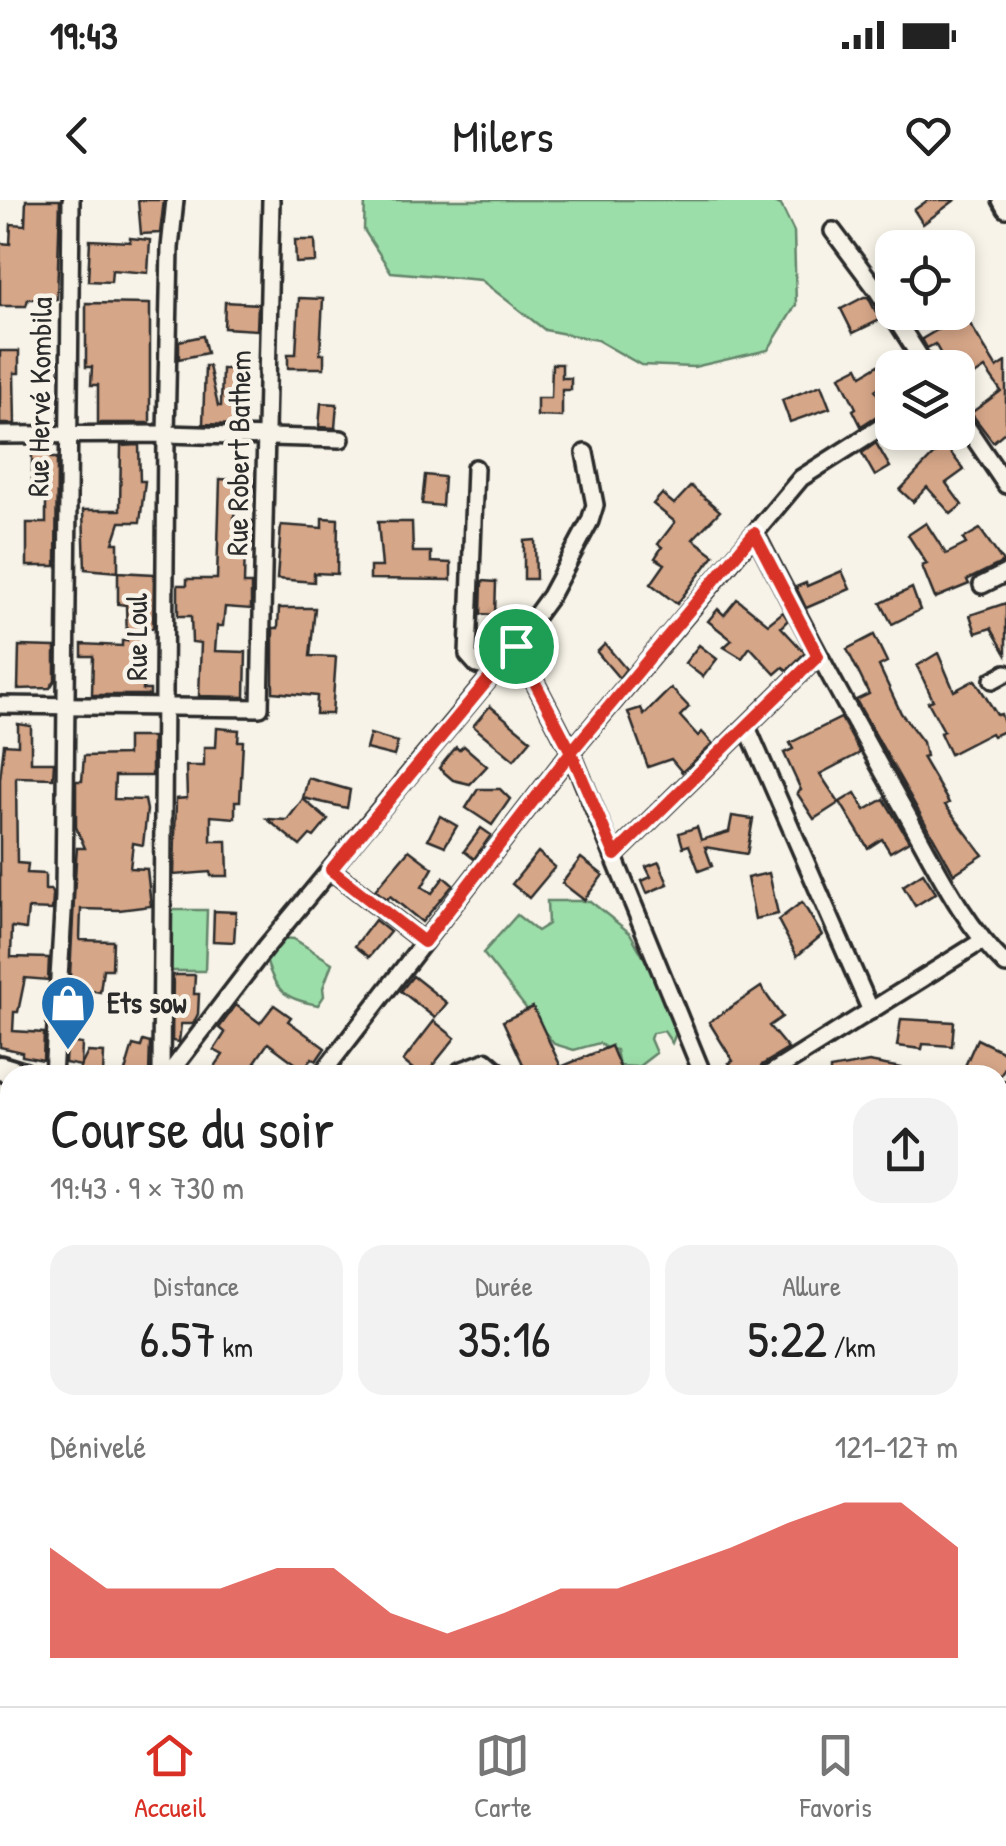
<!DOCTYPE html>
<html lang="fr">
<head>
<meta charset="utf-8">
<style>
  body { margin:0; font-family:"Patrick Hand",sans-serif; background:#f2f2f2; color:#222; height:100vh; display:flex; flex-direction:column; font-size:38px; white-space:nowrap }
  * { box-sizing:border-box; margin:0 }
  p { font-size:32px; color:#767676 }
  .icon { flex:none; width:55px; height:55px; fill:none; stroke:currentColor; stroke-width:2; stroke-linecap:round; stroke-linejoin:round }
  .map { position:relative; flex:1; overflow:hidden }
  .panel { position:absolute; left:0px; top:865px; width:1008px; height:642px; display:flex; flex-direction:column; background:#fff; border-radius:30px 30px 0 0; box-shadow:0 5px 15px #0003 }
  .panel>* { flex:none }
  .tools { position:absolute; left:875px; top:30px; display:grid; gap:20px }
  .tools a { display:grid; place-items:center; width:100px; height:100px; border-radius:20px; background:#fff; box-shadow:0 5px 15px #0003; font-size:50px }
  .pin { position:absolute; display:grid; place-items:center; width:85px; height:85px; color:#fff; margin:-42px; border:5px solid #fff; border-radius:50%; box-shadow:0 2px 10px #0007 }
  .round { display:grid; place-items:center; flex:none; width:105px; height:105px; border-radius:30px; background:#f2f2f2 }
  .overview { display:flex; align-items:center; justify-content:space-between; height:170px; padding:0 50px }
  h1 { font-size:55px; font-weight:600; line-height:75px }
  .figures { display:grid; grid-template-columns:repeat(3,1fr); gap:15px; height:170px; padding:10px 50px }
  .figures div { display:grid; align-content:center; border-radius:25px; background:#f2f2f2; text-align:center }
  .figures b { font-size:50px; font-weight:600 }
  .figures small { font-size:28px; font-weight:400 }
  .figures p { font-size:28px }
  .chart { height:280px; padding:20px 50px }
  .chart p { display:flex; justify-content:space-between }
  .chart svg { width:100%; height:180px; margin-top:10px; fill:#d93025; opacity:.7 }
  .status { display:flex; justify-content:space-between; align-items:center; height:70px; padding:0 50px; background:#fff; direction:ltr }
  .status svg { height:28px; fill:currentColor }
  header { display:flex; justify-content:space-between; align-items:center; height:130px; padding:0 50px; background:#fff; font-size:45px; font-weight:600 }
  .tab-bar { display:flex; justify-content:space-around; align-items:center; height:140px; border-top:2px solid #e0e0e0; background:#fff; font-size:28px; color:#767676 }
  .tab-bar a { display:grid; justify-items:center; gap:5px }
  .tab-bar .current { color:#d93025 }
  .map>svg:first-child { display:block }
  .green { fill:#9cdea9; stroke:#64846a; stroke-width:2.5 }
  .building { fill:#d6a688; stroke:#2b2b2b; stroke-width:2.5 }
  .lines { fill:none; stroke-linecap:round; stroke-linejoin:round }
  .lane-casing { stroke:#2b2b2b; stroke-width:15 }
  .street-casing { stroke:#2b2b2b; stroke-width:22 }
  .secondary-casing { stroke:#2b2b2b; stroke-width:30 }
  .lane { stroke:#f7f3e8; stroke-width:8 }
  .street { stroke:#f7f3e8; stroke-width:15 }
  .secondary { stroke:#f7f3e8; stroke-width:22 }
  .route-casing { stroke:#fff; stroke-width:20 }
  .route { stroke:#d93025; stroke-width:12 }
  .labels { text-anchor:middle; stroke-width:9; stroke-linejoin:round; paint-order:stroke }
  .street-label { font-size:30px; fill:#2b2b2b; stroke:#f7f3e8 }
  .poi-label { font-size:30px; font-weight:bold; fill:#2b2b2b; stroke:#f7f3e8; text-anchor:start }
</style>
</head>
<body>
<div class="status"><b>19:43</b><svg viewBox="0 0 49 12"><path d="M0 12V9h3v3zM5 12V6h3v6zM10 12V3h3v9zM15 12V0h3v12zM26 1h20v11H26zM47 4h2v5h-2z"/></svg></div>
<header><svg class="icon" aria-label="back" viewBox="0 0 24 24"><path d="M15 5l-7 7 7 7"/></svg>Milers<svg class="icon" aria-label="heart" viewBox="0 0 24 24"><path d="M12 20l-8-8c-3-5 5-10 8-4 3-6 11-1 8 4z"/></svg></header>
<div class="map">
<svg width="1006" height="1506" viewBox="0 0 1006 1506">
  <rect width="100%" height="100%" fill="#f7f3e8"/>
  <filter id="ink" filterUnits="userSpaceOnUse"><feTurbulence type="fractalNoise" baseFrequency=".01" numOctaves="2"/><feDisplacementMap in="SourceGraphic" scale="20" xChannelSelector="R" yChannelSelector="G"/><feConvolveMatrix kernelMatrix="1 2 1 2 8 2 1 2 1" color-interpolation-filters="sRGB"/></filter>
  <g filter="url(#ink)">
    <g class="green">
      <polygon points="365,0 768,0 781,5 794,32 796,105 768,150 694,167 641,165 597,140 545,130 481,80 391,72 364,30"/>
      <polygon points="547,701 590,701 630,733 680,823 672,843 664,831 652,833 650,839 656,853 638,867 619,866 616,850 606,848 599,843 574,850 554,844 483,753 517,715 537,731 548,724"/>
      <polygon points="171,710 207,710 205,771 167,771"/>
      <path d="M282 738 294 739 332 763 323 788 324 796 318 805C282 798 276 791 265 757Z"/>
    </g>
    <g class="building">
      <polygon points="26,0 60,0 57,99 28,99 26,106 0,106 0,43 10,44 11,24 25,25"/>
      <polygon points="138,0 164,0 160,33 141,34"/>
      <polygon points="928,0 955,0 923,24 914,10"/>
      <polygon points="130,38 150,40 148,73 112,70 111,82 88,81 90,40 130,42"/>
      <polygon points="295,40 315,40 316,62 296,63"/>
      <polygon points="864,97 868,97 880,120 853,133 841,109"/>
      <polygon points="299,98 323,99 320,154 324,154 324,168 288,168 288,154 296,154"/>
      <polygon points="225,102 258,104 257,130 224,128"/>
      <polygon points="86,103 150,104 150,223 98,223 98,185 91,185 92,167 86,167"/>
      <polygon points="933,112 955,112 959,118 964,114 997,168 1006,162 1006,231 993,242 971,213 1001,191 985,168 958,186 958,162 948,167 935,144 927,148 922,139 942,127"/>
      <polygon points="203,136 207,153 179,159 179,141"/>
      <polygon points="0,151 19,151 19,173 14,173 15,224 0,224"/>
      <polygon points="892,157 892,179 875,190 886,210 861,226 853,210 856,208 840,176 858,167 862,175"/>
      <polygon points="552,164 562,164 562,178 571,178 571,190 562,190 562,217 537,216 537,198 551,198"/>
      <polygon points="205,166 209,166 218,206 221,206 222,169 241,169 240,225 203,224"/>
      <polygon points="821,185 830,208 790,222 782,200"/>
      <polygon points="321,203 337,204 335,228 319,227"/>
      <polygon points="876,243 890,267 875,276 862,253"/>
      <polygon points="944,244 964,270 946,283 962,305 951,314 927,287 913,302 900,290"/>
      <polygon points="139,245 140,281 145,281 140,322 120,322 113,343 118,343 118,372 154,374 153,428 141,429 141,473 145,473 143,490 150,490 150,495 92,495 93,456 82,456 82,444 122,446 122,441 127,441 126,405 118,404 118,372 85,369 83,310 120,310 121,246"/>
      <polygon points="32,253 51,254 51,258 57,258 56,366 27,366 27,323 46,323 46,293 32,293"/>
      <polygon points="425,275 444,277 442,306 422,304"/>
      <polygon points="220,279 236,280 234,321 253,321 252,343 245,343 244,384 251,384 251,409 225,407 223,426 217,426 215,451 246,452 245,497 199,496 201,443 192,442 191,416 178,416 178,385 187,385 187,379 217,379"/>
      <polygon points="691,286 720,311 693,339 714,355 677,404 651,384 665,364 655,358 662,347 658,344 675,322 653,304 662,294 674,304"/>
      <polygon points="322,318 338,319 337,374 314,373 314,382 277,379 281,325 322,328"/>
      <polygon points="378,322 412,322 413,352 431,352 431,362 451,363 451,380 370,379 370,367 382,367"/>
      <polygon points="926,323 946,354 966,344 963,339 980,329 1003,362 967,380 969,384 935,398 922,366 927,364 908,335"/>
      <polygon points="535,340 536,379 524,379 524,341"/>
      <polygon points="842,371 850,389 806,408 796,387 806,383 807,386"/>
      <polygon points="482,381 496,382 495,415 481,414"/>
      <polygon points="912,388 920,410 892,424 881,403"/>
      <polygon points="737,399 768,424 783,412 788,420 781,427 805,453 787,470 783,467 775,474 750,447 742,458 724,447 732,440 708,421 718,409 724,415"/>
      <polygon points="1006,403 1006,454 991,428 976,433 970,415"/>
      <polygon points="279,408 315,408 310,456 336,457 332,514 316,514 317,496 273,492 273,428 278,428"/>
      <polygon points="874,435 887,462 879,466 901,513 923,542 926,556 922,557 949,603 945,605 983,655 954,674 856,500 869,494 847,449"/>
      <polygon points="605,444 626,469 619,478 597,452"/>
      <polygon points="699,445 717,459 703,477 685,463"/>
      <polygon points="19,446 55,447 55,480 50,488 18,489"/>
      <polygon points="938,453 954,491 975,480 997,515 1001,514 1006,530 993,536 991,533 950,554 940,533 944,531 928,502 933,500 917,466"/>
      <polygon points="671,488 689,507 680,516 698,536 702,532 713,544 682,572 671,559 648,567 628,512 641,508 644,515"/>
      <polygon points="490,506 531,540 514,560 473,526"/>
      <polygon points="841,518 860,553 820,574 839,603 814,619 797,593 801,590 784,553 793,549 790,543"/>
      <polygon points="18,524 31,526 31,562 54,562 53,578 16,577 17,663 28,664 27,673 45,674 45,690 51,690 53,697 52,710 28,709 26,729 12,727 11,757 49,758 48,780 25,778 18,812 14,812 13,831 44,833 43,860 22,856 22,852 0,847 0,579 4,544 18,545"/>
      <polygon points="217,528 239,530 238,541 243,541 240,601 235,601 235,618 211,616 211,641 227,641 228,676 211,676 210,672 174,675 176,599 187,598 186,566 204,566 204,547 216,547"/>
      <polygon points="370,534 398,542 394,556 366,549"/>
      <polygon points="127,537 152,537 152,576 115,576 114,599 145,600 147,610 143,645 133,643 130,668 147,669 151,706 119,710 81,709 80,740 113,741 112,769 103,769 100,792 84,789 83,815 68,814 76,660 77,648 85,648 76,627 76,581 82,581 84,556 127,555"/>
      <polygon points="464,546 487,566 470,584 453,580 439,568 456,547 459,550"/>
      <polygon points="308,578 350,590 347,608 303,598"/>
      <polygon points="478,589 500,589 510,599 492,625 466,608"/>
      <polygon points="855,593 865,610 884,599 909,641 890,652 882,639 868,648 840,602"/>
      <polygon points="303,599 328,620 314,637 310,635 300,646 267,619 287,620"/>
      <polygon points="440,616 457,626 445,646 428,639"/>
      <polygon points="732,616 753,619 747,654 705,647 712,666 699,671 689,645 683,647 679,633 697,627 701,640 729,632"/>
      <polygon points="481,628 491,635 474,659 464,651"/>
      <polygon points="409,650 433,668 422,687 432,693 444,677 453,685 422,722 390,696 387,699 375,690"/>
      <polygon points="538,652 555,667 529,698 512,684"/>
      <polygon points="581,658 603,675 584,700 562,683"/>
      <polygon points="659,662 668,684 647,693 642,681 651,677 646,667"/>
      <polygon points="769,673 778,714 755,719 747,678"/>
      <polygon points="923,673 936,693 915,706 903,686"/>
      <polygon points="802,702 822,735 797,756 778,720"/>
      <polygon points="214,711 236,712 234,742 213,741"/>
      <polygon points="375,720 390,732 369,757 355,746"/>
      <polygon points="173,775 195,775 194,794 199,794 198,814 193,824 181,824 179,842 172,841"/>
      <polygon points="413,776 447,803 435,818 401,791"/>
      <polygon points="761,787 782,817 769,826 788,849 762,865 757,875 737,875 729,863 733,861 709,822"/>
      <polygon points="236,805 260,823 274,805 291,817 288,821 325,848 316,861 312,858 303,869 268,843 255,862 273,875 209,875 223,855 214,850 225,833 219,828"/>
      <polygon points="533,807 561,867 611,846 623,875 528,875 503,821"/>
      <polygon points="901,819 954,822 952,846 923,844 922,849 897,846"/>
      <polygon points="434,821 455,838 425,875 420,875 403,861"/>
      <polygon points="977,839 1006,853 1006,865 1001,875 961,875"/>
      <polygon points="143,841 150,843 149,875 124,875 133,845 141,847"/>
      <polygon points="66,842 82,844 81,866 65,863"/>
      <polygon points="88,852 104,853 103,875 78,872"/>
      <polygon points="869,862 907,869 907,875 830,875 830,869"/>
    </g>
    <g class="lines">
      <g class="lane-casing">
        <polyline id="lane" points="453,875 458,868 487,857 508,875"/>
      </g>
      <g class="street-casing">
        <g id="street">
          <polyline points="1001,0 1006,9"/>
          <polyline points="833,31 877,90 927,168"/>
          <polyline points="958,214 1006,285"/>
          <polyline points="0,235 166,234 341,239"/>
          <polyline points="475,268 468,455 477,465 496,470"/>
          <path d="M755 333C803 427 853 519 905 611 935 664 962 723 1006 765"/>
          <polyline points="982,385 1006,373"/>
          <polyline points="516,446 571,552 703,875"/>
          <polyline points="993,480 1006,473"/>
          <polyline points="0,505 260,508 271,0"/>
          <polyline points="747,527 871,811"/>
          <polyline points="615,655 818,456"/>
          <polyline points="331,670 424,742"/>
          <polyline points="53,875 64,697 71,0"/>
          <polyline points="161,875 166,234 170,48 175,0"/>
          <polyline points="168,875 266,747 496,470 550,396 590,321 595,305 585,253"/>
          <polyline points="321,875 571,552 801,278 892,220"/>
          <polyline points="768,875 982,741"/>
          <polyline points="0,1086 10,1073"/>
          <polyline points="998,1242 1005,1214"/>
          <polyline points="0,1272 10,1272"/>
          <polyline points="0,1431 10,1431"/>
          <polyline points="998,1457 1006,1459"/>
          <polyline points="355,1506 358,1498"/>
          <polyline points="923,1506 925,1498"/>
        </g>
      </g>
      <g class="secondary-casing">
        <g id="secondary">
          <polyline points="0,868 23,875"/>
          <polyline points="998,907 1006,895"/>
          <polyline points="998,1202 1006,1205"/>
          <polyline points="703,1506 705,1498"/>
        </g>
      </g>
      <use href="#lane" class="lane"/>
      <use href="#street" class="street"/>
      <use href="#secondary" class="secondary"/>
    </g>
  </g>
  <g class="lines" filter="url(#ink)">
    <g class="route-casing">
      <polyline id="route" points="516,446 331,670 424,742 571,552 615,655 818,456 754,333 571,552 516,446"/>
    </g>
    <use href="#route" class="route"/>
  </g>
  <defs>
    <g id="shop-pin" transform="scale(2.875)"><path d="M0 17L-7.5 6A9.5 9.5 0 1 1 7.5 6Z" fill="#1f6fb2" stroke="#f7f3e8"/><path d="M-5-2.5h2.3a2.7 3.5 0 0 1 5.4 0H5L5.5 6h-11ZM-1.5-2.5h3a1.5 2.3 0 0 0-3 0Z" fill="#fff"/></g>
  </defs>
  <g fill-rule="evenodd">
    <use href="#shop-pin" x="68" y="803"/>
  </g>
  <g class="labels">
    <g class="street-label">
      <text transform="translate(40 197) rotate(-89)" y="10">Rue Hervé Kombila</text>
      <text transform="translate(239 253) rotate(-89)" y="10">Rue Robert Bathem</text>
      <text transform="translate(137 437) rotate(-90)" y="10">Rue Loul</text>
    </g>
    <g class="poi-label">
      <text x="107" y="813">Ets sow</text>
    </g>
  </g>
</svg>
<div class="tools">
<a><svg class="icon" aria-label="locate" viewBox="0 0 24 24"><circle cx="12" cy="12" r="6"/><path d="M12 2v4M12 18v4M2 12h4M18 12h4"/></svg></a>
<a><svg class="icon" aria-label="layers" viewBox="0 0 24 24"><path d="M12 4l9 5-9 5-9-5zM3 14l9 5 9-5"/></svg></a>
</div>
<div class="pin" style="left:516px;top:446px;background:#1e9e55"><svg class="icon" aria-label="arrive" viewBox="0 0 24 24"><path d="M6 21V4h12l-3 4 3 4H6"/></svg></div>
<section class="panel">
<div class="overview"><div><h1>Course du soir</h1><p>19:43 · 9 × 730 m</p></div><a class="round"><svg class="icon" aria-label="share" viewBox="0 0 24 24"><path d="M12 15V3M7 8l5-5 5 5M5 13v7h14v-7"/></svg></a></div>
<div class="figures">
<div><p>Distance</p><b>6.57<small> km</small></b></div>
<div><p>Durée</p><b>35:16</b></div>
<div><p>Allure</p><b>5:22<small> /km</small></b></div>
</div>
<div class="chart"><p><span>Dénivelé</span>121–127 m</p>
<svg viewBox="0 0 160 44" preserveAspectRatio="none"><path d="M0 44V17L10 27L20 27L30 27L40 22L50 22L60 33L70 38L80 33L90 27L100 27L110 22L120 17L130 11L140 6L150 6L160 17V44z"/></svg>
</div>
</section>
</div>
<nav class="tab-bar">
<a class="current"><svg class="icon" aria-label="home" viewBox="0 0 24 24"><path d="M3 11l9-7 9 7M6 9v11h12V9"/></svg>Accueil</a>
<a><svg class="icon" aria-label="map" viewBox="0 0 24 24"><path d="M3 6l6-2 6 2 6-2v14l-6 2-6-2-6 2zM9 4v14M15 6v14"/></svg>Carte</a>
<a><svg class="icon" aria-label="saved" viewBox="0 0 24 24"><path d="M7 4h10v16l-5-4-5 4z"/></svg>Favoris</a>
</nav>
</body>
</html>
